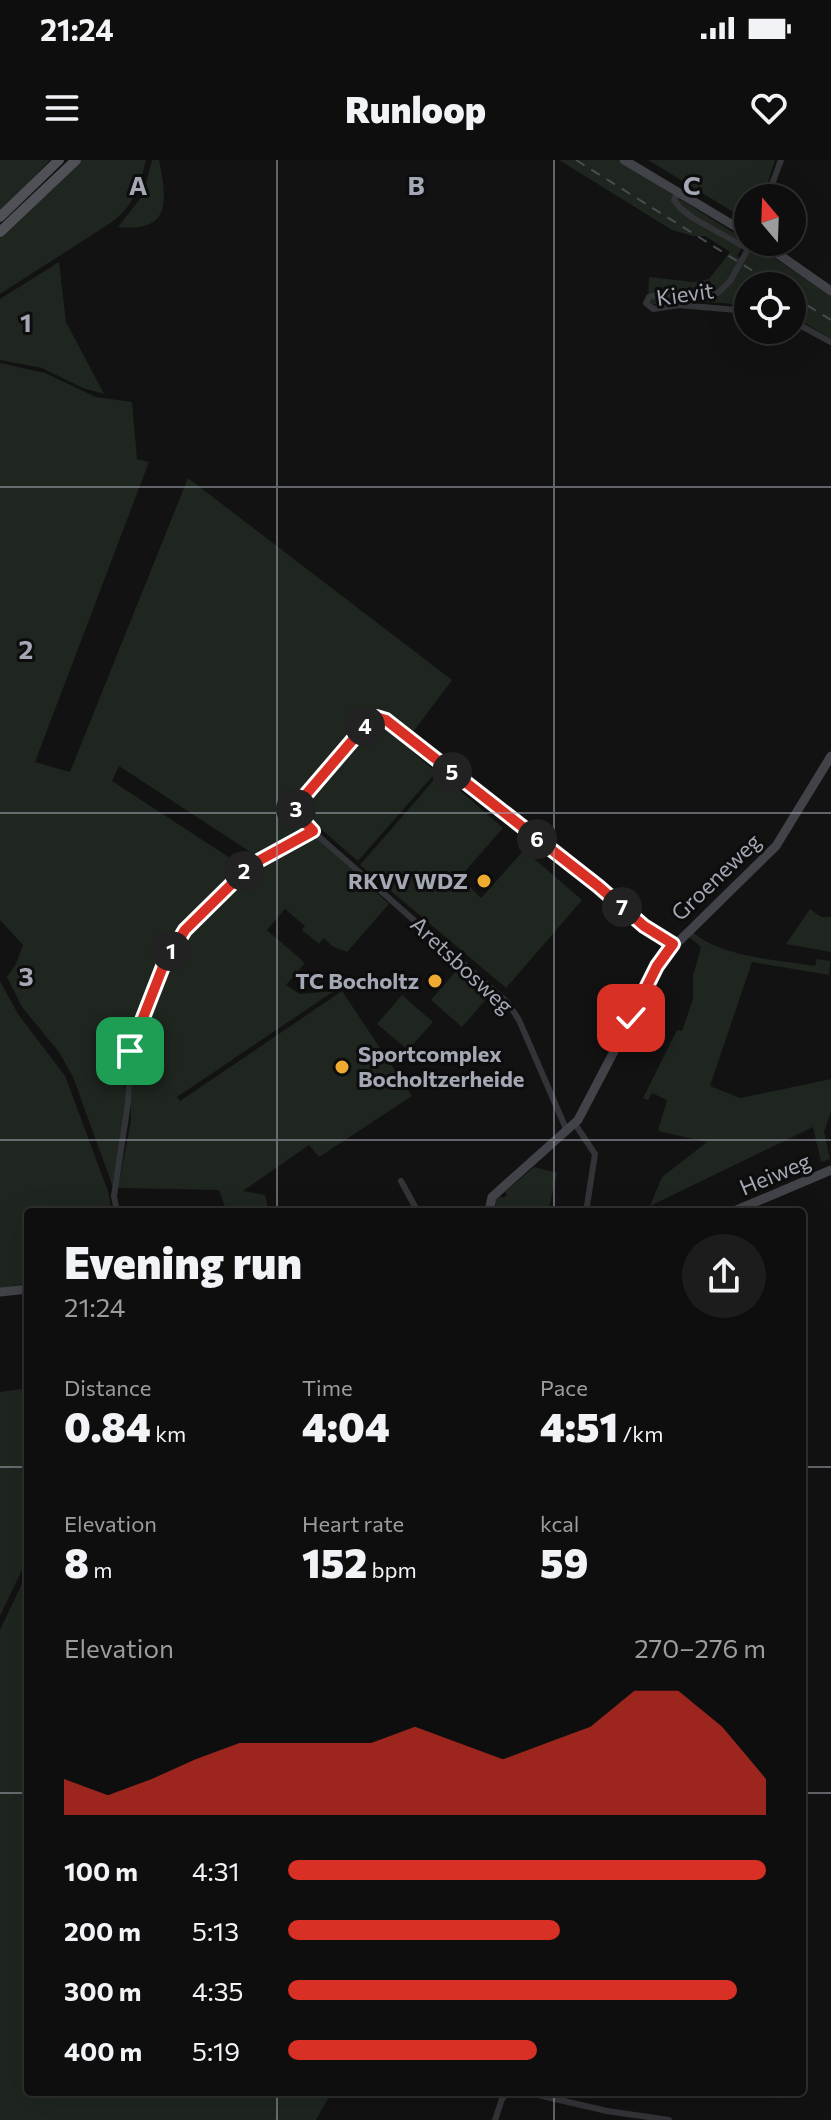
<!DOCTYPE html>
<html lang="en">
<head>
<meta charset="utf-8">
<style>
  body { margin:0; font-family:Commissioner,sans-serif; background:#1c1c1c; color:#f1f3f6; height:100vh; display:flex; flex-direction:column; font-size:30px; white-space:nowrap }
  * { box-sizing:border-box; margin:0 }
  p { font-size:26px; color:#9b9c9e }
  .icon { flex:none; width:44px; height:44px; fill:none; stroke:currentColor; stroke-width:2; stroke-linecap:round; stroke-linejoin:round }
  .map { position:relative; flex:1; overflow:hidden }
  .details { position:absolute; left:24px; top:1048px; width:782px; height:888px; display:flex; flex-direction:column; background:#0e0e0e; border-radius:8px; box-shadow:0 8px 32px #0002,0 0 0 2px #2e2e2e }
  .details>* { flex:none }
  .needle { width:52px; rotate:341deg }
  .tools { position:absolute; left:734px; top:24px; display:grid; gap:16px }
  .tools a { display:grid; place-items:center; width:72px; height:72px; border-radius:50%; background:#0e0e0e; box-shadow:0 8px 32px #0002,0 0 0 2px #2e2e2e; font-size:40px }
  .pin { position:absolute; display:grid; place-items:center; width:68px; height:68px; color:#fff; margin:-34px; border-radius:16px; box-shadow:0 4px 12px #0006 }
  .km { position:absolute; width:40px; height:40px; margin:-20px; border-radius:50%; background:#222; color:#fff; font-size:22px; line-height:40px; text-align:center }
  .round { display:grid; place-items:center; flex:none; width:84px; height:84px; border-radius:42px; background:#1c1c1c }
  .summary { display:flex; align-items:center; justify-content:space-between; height:136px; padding:0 40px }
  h1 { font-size:44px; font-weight:800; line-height:60px }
  .metrics { display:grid; grid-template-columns:repeat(3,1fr); gap:12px; height:136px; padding:8px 40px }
  .metrics div { display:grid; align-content:center }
  .metrics b { font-size:40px; font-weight:800 }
  .metrics small { font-size:22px; font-weight:400 }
  .metrics p { font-size:22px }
  .chart { height:224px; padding:16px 40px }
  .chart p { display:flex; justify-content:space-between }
  .chart svg { width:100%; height:144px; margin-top:8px; fill:#d93025; opacity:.7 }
  ul { padding:0 40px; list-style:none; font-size:26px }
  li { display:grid; grid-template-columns:128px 96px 1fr; align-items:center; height:60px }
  li i { height:20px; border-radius:10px; background:#d93025 }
  .status { display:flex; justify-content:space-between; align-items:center; height:56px; padding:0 40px; background:#0e0e0e; direction:ltr }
  .status svg { height:22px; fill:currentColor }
  header { display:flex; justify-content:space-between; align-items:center; height:104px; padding:0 40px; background:#0e0e0e; font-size:36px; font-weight:800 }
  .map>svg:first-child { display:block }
  .green { fill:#1e261f }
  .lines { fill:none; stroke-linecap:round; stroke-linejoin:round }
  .street { stroke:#333438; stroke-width:6 }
  .secondary { stroke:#414348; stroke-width:9 }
  .primary { stroke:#4f5157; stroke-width:10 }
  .rail { stroke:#4a4c51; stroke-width:2; stroke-dasharray:10 8; stroke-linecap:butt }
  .route-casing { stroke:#fff; stroke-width:16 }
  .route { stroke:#d93025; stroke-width:10 }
  .grid { fill:none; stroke:#a3a8b4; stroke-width:2; stroke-opacity:0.55 }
  .poi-dot { fill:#eeab2f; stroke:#0d0d0e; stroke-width:3 }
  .labels { text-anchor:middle; stroke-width:6; stroke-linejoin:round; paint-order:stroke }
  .street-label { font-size:22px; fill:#a3a8b4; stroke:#0d0d0e }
  .poi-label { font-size:22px; font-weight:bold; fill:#a3a8b4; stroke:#0d0d0e; text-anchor:end }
  .grid-label { font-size:26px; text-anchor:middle; font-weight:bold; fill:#a3a8b4; stroke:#0d0d0e; stroke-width:6; stroke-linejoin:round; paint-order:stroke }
</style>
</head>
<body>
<div class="status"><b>21:24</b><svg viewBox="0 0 49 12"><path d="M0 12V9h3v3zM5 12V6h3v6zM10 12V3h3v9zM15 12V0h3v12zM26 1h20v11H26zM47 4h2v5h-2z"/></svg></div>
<header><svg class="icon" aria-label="menu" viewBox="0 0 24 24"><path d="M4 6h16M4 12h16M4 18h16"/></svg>Runloop<svg class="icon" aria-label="heart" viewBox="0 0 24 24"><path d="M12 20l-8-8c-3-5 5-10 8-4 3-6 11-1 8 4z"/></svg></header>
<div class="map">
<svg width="831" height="1960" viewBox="0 0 831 1960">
  <rect width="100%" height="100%" fill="#121213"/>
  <g class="green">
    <polygon points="0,0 50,0 0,52"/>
    <path d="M82 0H146C140 26 134 45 112 62L0 134V78Z"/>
    <path d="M152 0H159C167 40 172 73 118 67L143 35Z"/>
    <polygon points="559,0 618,0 742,78 742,87 737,96 744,101 754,84 831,136 831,178 792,156 792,126 748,126 748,145 679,140 651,145 648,141 649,117 693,122 709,119 730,92 705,76 693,76 672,70"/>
    <polygon points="648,0 775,0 763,38 748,38 748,61"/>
    <polygon points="59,102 66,162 104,234 83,228 42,208 0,200 0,139"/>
    <path d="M0 203 45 213 96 237 132 242 137 299 149 302 35 602 70 612 188 318 452 520 410 576 379 552 371 554 294 644 292 651 306 671 258 697 119 606 112 621 244 707C194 750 171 775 145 836 137 854 128 874 125 894 122 914 126 934 126 955 125 978 117 1004 113 1027L73 917 59 892 22 847 7 817 16 804 23 785 0 760Z"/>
    <polygon points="377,561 436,612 358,701 299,650"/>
    <polygon points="440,613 503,668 460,717 481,738 524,690 582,740 506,828 360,705"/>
    <polygon points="310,676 317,678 389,744 347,792 332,786 324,778 319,784 302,770 305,766 285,749 267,770 305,803 286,825 300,834 334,831 177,937 180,941 342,831 412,936 319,997 309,985 243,1031 265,1035 269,1052 227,1052 219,1030 118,1028 131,961 131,892 165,805 185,773 214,741 247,712 269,696"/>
    <polygon points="810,749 821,757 831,757 831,792 786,784"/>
    <path d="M693 772C719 797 780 800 815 806L817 799 830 801 831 794 829 815 752 802 710 926 740 938 831 919V951L824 972 830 999 821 1002 813 967 650 1046 662 1017 707 982 658 971 667 940 652 933 648 940 643 938 677 870 682 871 693 839V816L701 787 688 776Z"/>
    <polygon points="456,811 487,838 462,867 431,840"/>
    <polygon points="0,821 18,854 65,916 108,1031 112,1052 28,1052 28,1123 0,1128"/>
    <polygon points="402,835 433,862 408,890 377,864"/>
    <polygon points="534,1007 557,1013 548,1052 498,1049 494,1041 500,1036 503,1038 507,1035 505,1032"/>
    <polygon points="28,1228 28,1397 0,1456 0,1232"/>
    <polygon points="28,1411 28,1932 332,1932 316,1960 0,1960 0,1470"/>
  </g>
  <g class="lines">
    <g class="street">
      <polyline points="677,33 674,40 680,48 693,58 748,89"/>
      <polyline points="767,38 781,0"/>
      <path d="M748 151 679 145 653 149 646 143 649 137C671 129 696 140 718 133L730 121 752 82"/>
      <polyline points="792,161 831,182"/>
      <polyline points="575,964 595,994 586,1052"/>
      <polyline points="567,971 519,860 508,843 308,667 297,653 297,645 369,561 376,557 383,558 598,726 644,766 673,784"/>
      <polyline points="401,1021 418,1052"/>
      <polyline points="117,1052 114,1036 128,943 130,891 164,804 185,770 238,716 265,696 313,671"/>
      <polyline points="525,1932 607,1951 669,1960"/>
      <polyline points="495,1960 502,1939 509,1932"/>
    </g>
    <g class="secondary">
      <polyline points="624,0 748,74"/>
      <polyline points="761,82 831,131"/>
      <polyline points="489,1052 492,1037 578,960 664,796 776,686 831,596"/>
      <polyline points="732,1052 831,1010"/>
      <polyline points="0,1132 28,1129"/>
    </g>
    <g class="primary">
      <polyline points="0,57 59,0"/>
      <polyline points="0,72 76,0"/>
    </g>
    <g class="rail">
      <polyline points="576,0 777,126"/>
      <polyline points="792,136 831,160"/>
    </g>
  </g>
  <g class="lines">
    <g class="route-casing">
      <polyline id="route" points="130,891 164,804 185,770 251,705 313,671 298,655 297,645 369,561 376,557 386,560 598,726 644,766 673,784 657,806 631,858"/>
    </g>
    <use href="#route" class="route"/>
  </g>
  <path class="grid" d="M277 0V1052M554 0V1052M0 327H831M0 653H831M0 980H831M0 1307H28M802 1307H831M0 1633H28M802 1633H831M277 1932V1960M554 1932V1960"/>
  <g class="poi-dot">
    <circle cx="484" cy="721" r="8"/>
    <circle cx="435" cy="821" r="8"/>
    <circle cx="342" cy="907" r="8"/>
  </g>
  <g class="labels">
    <g class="street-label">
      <text transform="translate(685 134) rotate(-8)" y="8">Kievit</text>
      <text transform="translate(716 717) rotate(-44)" y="8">Groeneweg</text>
      <text transform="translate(462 805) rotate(43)" y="8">Aretsbosweg</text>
      <text transform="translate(775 1014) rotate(-23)" y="8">Heiweg</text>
    </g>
    <g class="poi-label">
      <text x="468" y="729">RKVV WDZ</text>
      <text x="419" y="829">TC Bocholtz</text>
      <text x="358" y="902" text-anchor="start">Sportcomplex<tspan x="358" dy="25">Bocholtzerheide</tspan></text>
    </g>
  </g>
  <g class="grid-label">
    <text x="138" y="35">A</text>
    <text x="416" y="35">B</text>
    <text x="692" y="35">C</text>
    <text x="26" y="172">1</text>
    <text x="26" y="499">2</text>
    <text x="26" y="826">3</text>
  </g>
</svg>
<div class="tools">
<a><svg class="needle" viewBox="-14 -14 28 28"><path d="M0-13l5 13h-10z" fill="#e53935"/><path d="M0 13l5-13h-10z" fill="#9b9c9e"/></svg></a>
<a><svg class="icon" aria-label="locate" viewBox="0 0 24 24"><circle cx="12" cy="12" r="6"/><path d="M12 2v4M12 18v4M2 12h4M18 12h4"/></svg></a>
</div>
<div class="pin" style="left:130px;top:891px;background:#1e9e55"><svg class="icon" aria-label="arrive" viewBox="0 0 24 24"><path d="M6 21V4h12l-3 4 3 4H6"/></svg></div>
<div class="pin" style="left:631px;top:858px;background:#d93025"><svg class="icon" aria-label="check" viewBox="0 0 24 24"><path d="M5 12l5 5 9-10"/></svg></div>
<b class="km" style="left:171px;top:791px">1</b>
<b class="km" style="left:244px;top:711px">2</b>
<b class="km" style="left:296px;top:649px">3</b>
<b class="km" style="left:365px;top:566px">4</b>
<b class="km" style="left:452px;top:612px">5</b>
<b class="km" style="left:537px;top:679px">6</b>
<b class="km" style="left:622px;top:747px">7</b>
<section class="details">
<div class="summary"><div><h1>Evening run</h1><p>21:24</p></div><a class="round"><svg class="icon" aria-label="share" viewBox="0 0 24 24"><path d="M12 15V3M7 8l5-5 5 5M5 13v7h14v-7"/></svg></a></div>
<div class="metrics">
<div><p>Distance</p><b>0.84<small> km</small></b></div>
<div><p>Time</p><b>4:04</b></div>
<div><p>Pace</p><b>4:51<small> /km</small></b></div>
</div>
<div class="metrics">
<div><p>Elevation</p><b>8<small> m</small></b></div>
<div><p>Heart rate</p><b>152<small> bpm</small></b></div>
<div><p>kcal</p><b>59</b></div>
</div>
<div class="chart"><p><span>Elevation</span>270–276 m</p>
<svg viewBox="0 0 160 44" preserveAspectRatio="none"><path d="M0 44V33L10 38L20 33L30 27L40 22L50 22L60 22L70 22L80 17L90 22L100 27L110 22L120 17L130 6L140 6L150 17L160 33V44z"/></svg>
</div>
<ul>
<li><b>100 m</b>4:31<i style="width:100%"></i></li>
<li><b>200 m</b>5:13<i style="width:57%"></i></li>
<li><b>300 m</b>4:35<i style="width:94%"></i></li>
<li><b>400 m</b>5:19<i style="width:52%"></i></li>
</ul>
</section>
</div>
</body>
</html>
